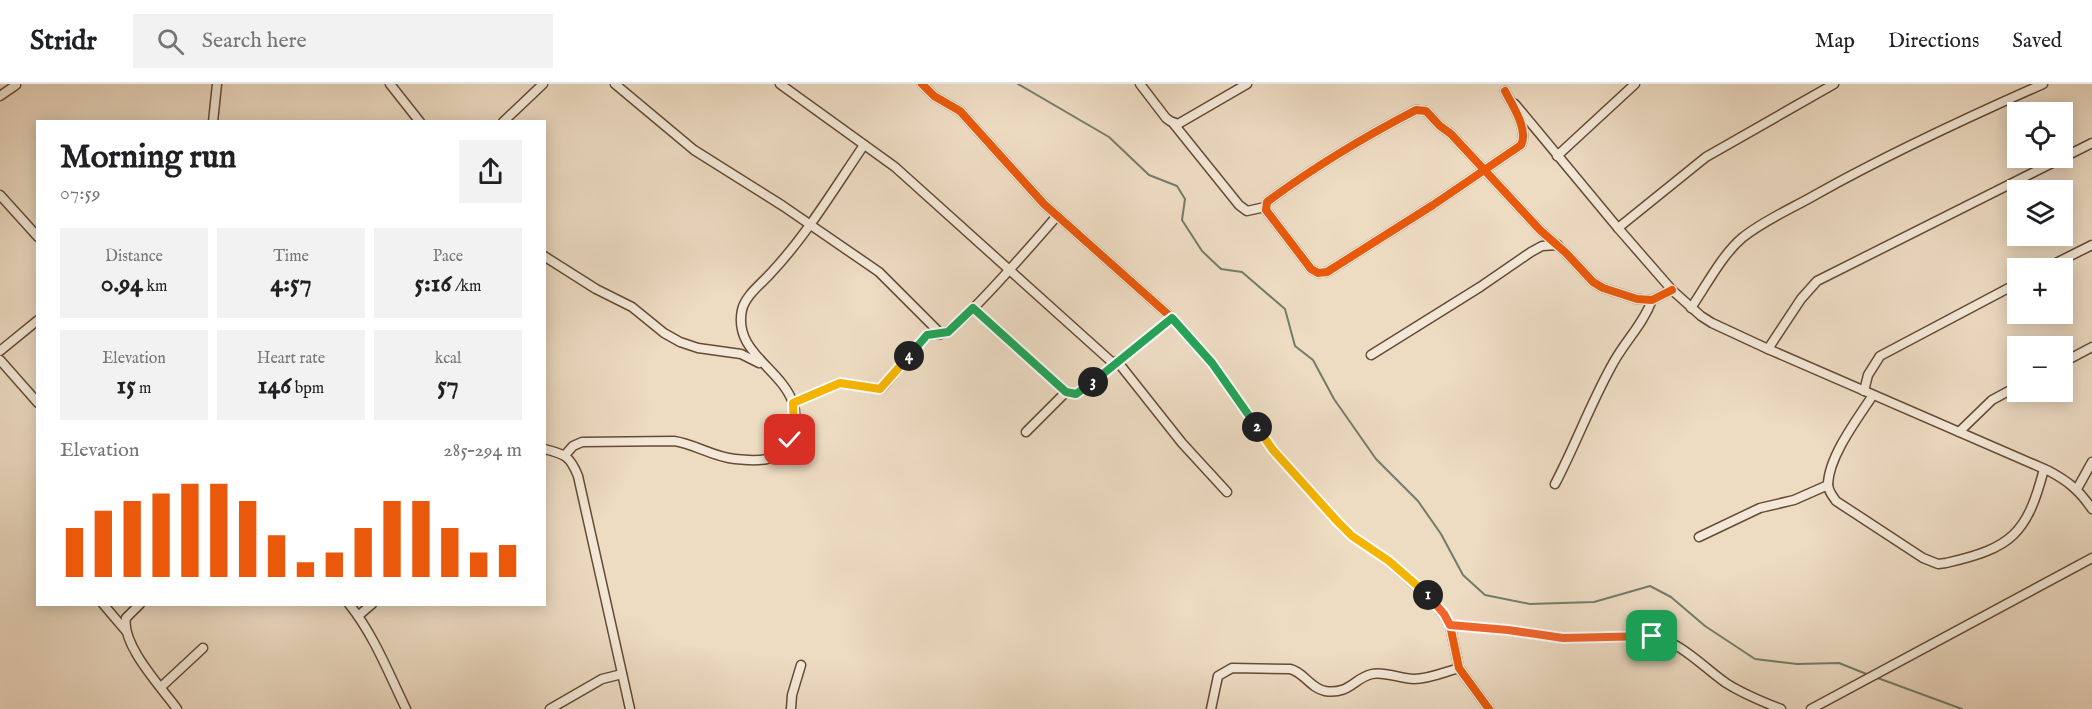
<!DOCTYPE html>
<html lang="en">
<head>
<meta charset="utf-8">
<style>
  body { margin:0; font-family:"IM FELL English",serif; background:#f2f2f2; color:#202124; height:100vh; display:flex; flex-direction:column; font-size:22px; white-space:nowrap }
  * { box-sizing:border-box; margin:0 }
  p { font-size:20px; color:#757577 }
  .icon { flex:none; width:33px; height:33px; fill:none; stroke:currentColor; stroke-width:2; stroke-linecap:round; stroke-linejoin:round }
  .map { position:relative; flex:1; overflow:hidden }
  .drawer { position:absolute; left:36px; top:36px; width:510px; height:486px; display:flex; flex-direction:column; background:#fff; border-radius:0px; box-shadow:0 3px 15px #0003 }
  .drawer>* { flex:none }
  .buttons { position:absolute; left:2007px; top:18px; display:grid; gap:12px }
  .buttons a { display:grid; place-items:center; width:66px; height:66px; border-radius:0px; background:#fff; box-shadow:0 3px 15px #0003; font-size:30px }
  .pin { position:absolute; display:grid; place-items:center; width:51px; height:51px; color:#fff; margin:-26px; border-radius:12px; box-shadow:0 3px 9px #0006 }
  .km { position:absolute; width:30px; height:30px; margin:-15px; border-radius:50%; background:#222; color:#fff; font-size:16px; line-height:30px; text-align:center }
  .round { display:grid; place-items:center; flex:none; width:63px; height:63px; border-radius:0px; background:#f2f2f2 }
  .headline { display:flex; align-items:center; justify-content:space-between; height:102px; padding:0 24px }
  h1 { font-size:33px; font-weight:700; line-height:45px }
  .figures { display:grid; grid-template-columns:repeat(3,1fr); gap:9px; height:102px; padding:6px 24px }
  .figures div { display:grid; align-content:center; border-radius:0px; background:#f2f2f2; text-align:center }
  .figures b { font-size:26px; font-weight:700 }
  .figures small { font-size:16px; font-weight:400 }
  .figures p { font-size:16px }
  .chart { height:168px; padding:12px 24px }
  .chart p { display:flex; justify-content:space-between }
  .chart svg { width:100%; height:108px; margin-top:6px; stroke:#ea580c; stroke-width:6 }
  header { display:flex; align-items:center; gap:36px; box-sizing:border-box; height:84px; padding:0 30px; background:#fff; border-bottom:2px solid #e0e0e0 }
  header strong { font-size:28px }
  nav { display:flex; gap:33px; margin-inline-start:auto; font-size:21px }
  .search { width:420px; height:54px; background:#f2f2f2; display:flex; align-items:center; gap:15px; box-sizing:border-box; padding:0 21px; border-radius:0px; color:#757577; font-size:22px }
  .map>svg:first-child { display:block }
  .lines { fill:none; stroke-linecap:round; stroke-linejoin:round }
  .stream { stroke:#737c6a; stroke-width:2 }
  .minor-casing { stroke:#654b36; stroke-width:11 }
  .minor { stroke:#f3e8d7; stroke-width:8 }
  .cycleway-casing { stroke:#f3e8d7; stroke-width:11 }
  .cycleway { stroke:#e8590c; stroke-width:8 }
  .split-1-casing { stroke:#fff; stroke-width:12 }
  .split-2-casing { stroke:#fff; stroke-width:12 }
  .split-3-casing { stroke:#fff; stroke-width:12 }
  .split-4-casing { stroke:#fff; stroke-width:12 }
  .split-5-casing { stroke:#fff; stroke-width:12 }
  .split-1 { stroke:#f0652b; stroke-width:8 }
  .split-2 { stroke:#f5b400; stroke-width:8 }
  .split-3 { stroke:#22a559; stroke-width:8 }
  .split-4 { stroke:#22a559; stroke-width:8 }
  .split-5 { stroke:#f5b400; stroke-width:8 }
</style>
</head>
<body>
<header>
<strong>Stridr</strong>
<div class="search"><svg class="icon" aria-label="search" viewBox="0 0 24 24"><circle cx="10" cy="10" r="6"/><path d="M15 15l6 6"/></svg>Search here</div>
<nav><a>Map</a><a>Directions</a><a>Saved</a></nav>
</header>
<div class="map">
<svg width="2092" height="625" viewBox="0 0 2092 625">
  <rect width="100%" height="100%" fill="#eddbc2"/>
  <filter id="stains"><feTurbulence type="fractalNoise" baseFrequency=".00333" numOctaves="4"/><feColorMatrix values="0 0 0 0 .2 0 0 0 0 .09 0 0 0 0 .02 0 0 0 .5 -.17"/></filter>
  <radialGradient id="worn" r=".72"><stop offset=".6" stop-color="#630" stop-opacity="0"/><stop offset="1" stop-color="#630" stop-opacity=".3"/></radialGradient>
  <g class="lines">
    <g class="stream">
      <polyline points="1018,0 1109,53 1149,91 1177,102 1185,115 1182,136 1202,167 1221,185 1242,188 1285,225 1295,262 1313,276 1334,315 1376,375 1418,417 1441,450 1463,491 1485,511 1530,520 1594,518 1650,502 1671,513 1705,542 1755,575 1797,580 1839,579 1869,591"/>
      <polyline points="1875,593 1962,625"/>
    </g>
    <g class="minor-casing">
      <g id="minor">
        <polyline points="390,0 420,38"/>
        <path d="M615 0 694 66 783 122 879 188 941 250C958 248 1040 151 1057 132"/>
        <polyline points="780,0 895,83 1114,280"/>
        <polyline points="922,0 934,12 960,27 1044,120 1172,234 1212,279 1273,366 1337,437 1352,452 1389,477 1437,521 1450,541 1459,584 1489,625"/>
        <polyline points="1140,0 1166,34 1170,37 1178,40 1247,0"/>
        <path d="M1505 7C1512 21 1529 46 1521 61L1433 121 1327 188 1318 189 1311 185 1266 126 1267 118C1314 83 1364 53 1416 26L1426 27 1440 42 1451 50 1540 146 1566 169 1593 198 1603 204 1637 215 1652 216 1672 206"/>
        <polyline points="0,12 16,1"/>
        <path d="M1515 20 1618 144 1672 206 1701 232 1712 239 1768 265 2049 387C2068 397 2080 407 2092 425"/>
        <polyline points="213,38 217,0"/>
        <polyline points="503,38 543,0"/>
        <polyline points="1173,39 1239,121 1247,127 1265,123"/>
        <polyline points="1557,72 1635,0"/>
        <polyline points="0,111 38,153"/>
        <polyline points="1618,144 1706,73 1834,0"/>
        <polyline points="544,172 596,205 632,223 664,249 680,258 698,264 741,270 759,279"/>
        <polyline points="2046,184 2092,161"/>
        <polyline points="973,224 1066,308 1076,310 1084,305 1172,234"/>
        <path d="M1691 224C1706 202 1722 171 1742 154 1764 136 1793 124 1817 110 1890 69 1966 34 2043 0"/>
        <polyline points="1768,265 1801,215 1817,197 2092,59"/>
        <polyline points="0,267 38,236"/>
        <polyline points="1371,271 1480,203 1531,168 1542,162 1558,161"/>
        <polyline points="0,276 38,319"/>
        <polyline points="1117,277 1182,359 1227,408"/>
        <polyline points="2062,279 2092,263"/>
        <polyline points="1864,307 1868,291 1880,272 2018,199"/>
        <path d="M1873 311C1858 334 1829 372 1828 400 1828 407 1832 411 1836 417L1923 474 1938 480 1946 479C2012 464 2027 450 2044 385"/>
        <polyline points="793,319 840,299 881,305 927,251 941,250"/>
        <polyline points="1026,348 1066,308"/>
        <polyline points="1959,348 1992,316 2018,302"/>
        <path d="M544 365C565 370 570 372 578 392L630 625"/>
        <path d="M565 371 573 362 582 358 674 357C695 360 713 373 735 375 744 376 757 377 767 375 789 369 800 339 793 319 781 284 733 268 742 226 745 212 761 200 770 190 806 152 834 105 864 61"/>
        <path d="M1555 400C1575 362 1590 321 1611 283 1623 259 1643 241 1652 216"/>
        <polyline points="2077,405 2092,378"/>
        <polyline points="1699,453 1760,424 1794,416 1828,401"/>
        <polyline points="103,520 126,547"/>
        <path d="M140 520 126 534C121 561 162 604 177 625"/>
        <path d="M349 520C374 551 389 590 406 625"/>
        <polyline points="358,532 372,520"/>
        <path d="M1450 541 1508 546 1563 554 1652 552C1681 558 1702 582 1726 599 1743 610 1763 618 1781 625"/>
        <polyline points="161,603 203,564"/>
        <polyline points="550,625 602,595 622,590"/>
        <polyline points="791,625 792,611 801,581"/>
        <path d="M1211 625 1218 592 1232 584 1290 585C1304 588 1310 604 1325 607 1349 611 1354 594 1372 590 1384 587 1401 595 1414 595 1429 595 1445 588 1459 584"/>
        <polyline points="1811,625 2092,474"/>
      </g>
    </g>
    <use href="#minor" class="minor"/>
    <g class="cycleway-casing">
      <g id="cycleway">
        <polyline points="922,0 934,12 960,27 1044,120 1172,234 1212,279 1273,366 1337,437 1352,452 1389,477 1437,521 1450,541 1459,584 1489,625"/>
        <path d="M1505 7C1512 21 1529 46 1521 61L1433 121 1327 188 1318 189 1311 185 1266 126 1267 118C1314 83 1364 53 1416 26L1426 27 1440 42 1451 50 1540 146 1566 169 1593 198 1603 204 1637 215 1652 216 1672 206"/>
      </g>
    </g>
    <use href="#cycleway" class="cycleway"/>
  </g>
  <g class="lines">
    <g class="split-1-casing">
      <polyline id="split-1" points="1428,511 1444,530 1450,541 1508,546 1563,554 1652,552"/>
    </g>
    <g class="split-2-casing">
      <polyline id="split-2" points="1257,343 1273,366 1337,437 1352,452 1389,477 1428,511"/>
    </g>
    <g class="split-3-casing">
      <polyline id="split-3" points="1093,298 1172,234 1212,279 1257,343"/>
    </g>
    <g class="split-4-casing">
      <polyline id="split-4" points="909,272 927,251 948,248 973,224 1066,308 1076,310 1093,298"/>
    </g>
    <g class="split-5-casing">
      <polyline id="split-5" points="790,356 794,342 793,319 840,299 880,305 909,272"/>
    </g>
    <use href="#split-1" class="split-1"/>
    <use href="#split-2" class="split-2"/>
    <use href="#split-3" class="split-3"/>
    <use href="#split-4" class="split-4"/>
    <use href="#split-5" class="split-5"/>
  </g>
  <rect width="100%" height="100%" filter="url(#stains)"/>
  <rect width="100%" height="100%" fill="url(#worn)"/>
</svg>
<div class="buttons">
<a><svg class="icon" aria-label="locate" viewBox="0 0 24 24"><circle cx="12" cy="12" r="6"/><path d="M12 2v4M12 18v4M2 12h4M18 12h4"/></svg></a>
<a><svg class="icon" aria-label="layers" viewBox="0 0 24 24"><path d="M12 4l9 5-9 5-9-5zM3 14l9 5 9-5"/></svg></a>
<a>+</a>
<a>−</a>
</div>
<div class="pin" style="left:1652px;top:552px;background:#1e9e55"><svg class="icon" aria-label="arrive" viewBox="0 0 24 24"><path d="M6 21V4h12l-3 4 3 4H6"/></svg></div>
<div class="pin" style="left:790px;top:356px;background:#d93025"><svg class="icon" aria-label="check" viewBox="0 0 24 24"><path d="M5 12l5 5 9-10"/></svg></div>
<b class="km" style="left:1428px;top:511px">1</b>
<b class="km" style="left:1257px;top:343px">2</b>
<b class="km" style="left:1093px;top:298px">3</b>
<b class="km" style="left:909px;top:272px">4</b>
<section class="drawer">
<div class="headline"><div><h1>Morning run</h1><p>07:59</p></div><a class="round"><svg class="icon" aria-label="share" viewBox="0 0 24 24"><path d="M12 15V3M7 8l5-5 5 5M5 13v7h14v-7"/></svg></a></div>
<div class="figures">
<div><p>Distance</p><b>0.94<small> km</small></b></div>
<div><p>Time</p><b>4:57</b></div>
<div><p>Pace</p><b>5:16<small> /km</small></b></div>
</div>
<div class="figures">
<div><p>Elevation</p><b>15<small> m</small></b></div>
<div><p>Heart rate</p><b>146<small> bpm</small></b></div>
<div><p>kcal</p><b>57</b></div>
</div>
<div class="chart"><p><span>Elevation</span>285–294 m</p>
<svg viewBox="0 0 160 44" preserveAspectRatio="none"><path d="M5 44V24M15 44V17M25 44V13M35 44V10M45 44V6M55 44V6M65 44V13M75 44V27M85 44V38M95 44V34M105 44V24M115 44V13M125 44V13M135 44V24M145 44V34M155 44V31"/></svg>
</div>
</section>
</div>
</body>
</html>
